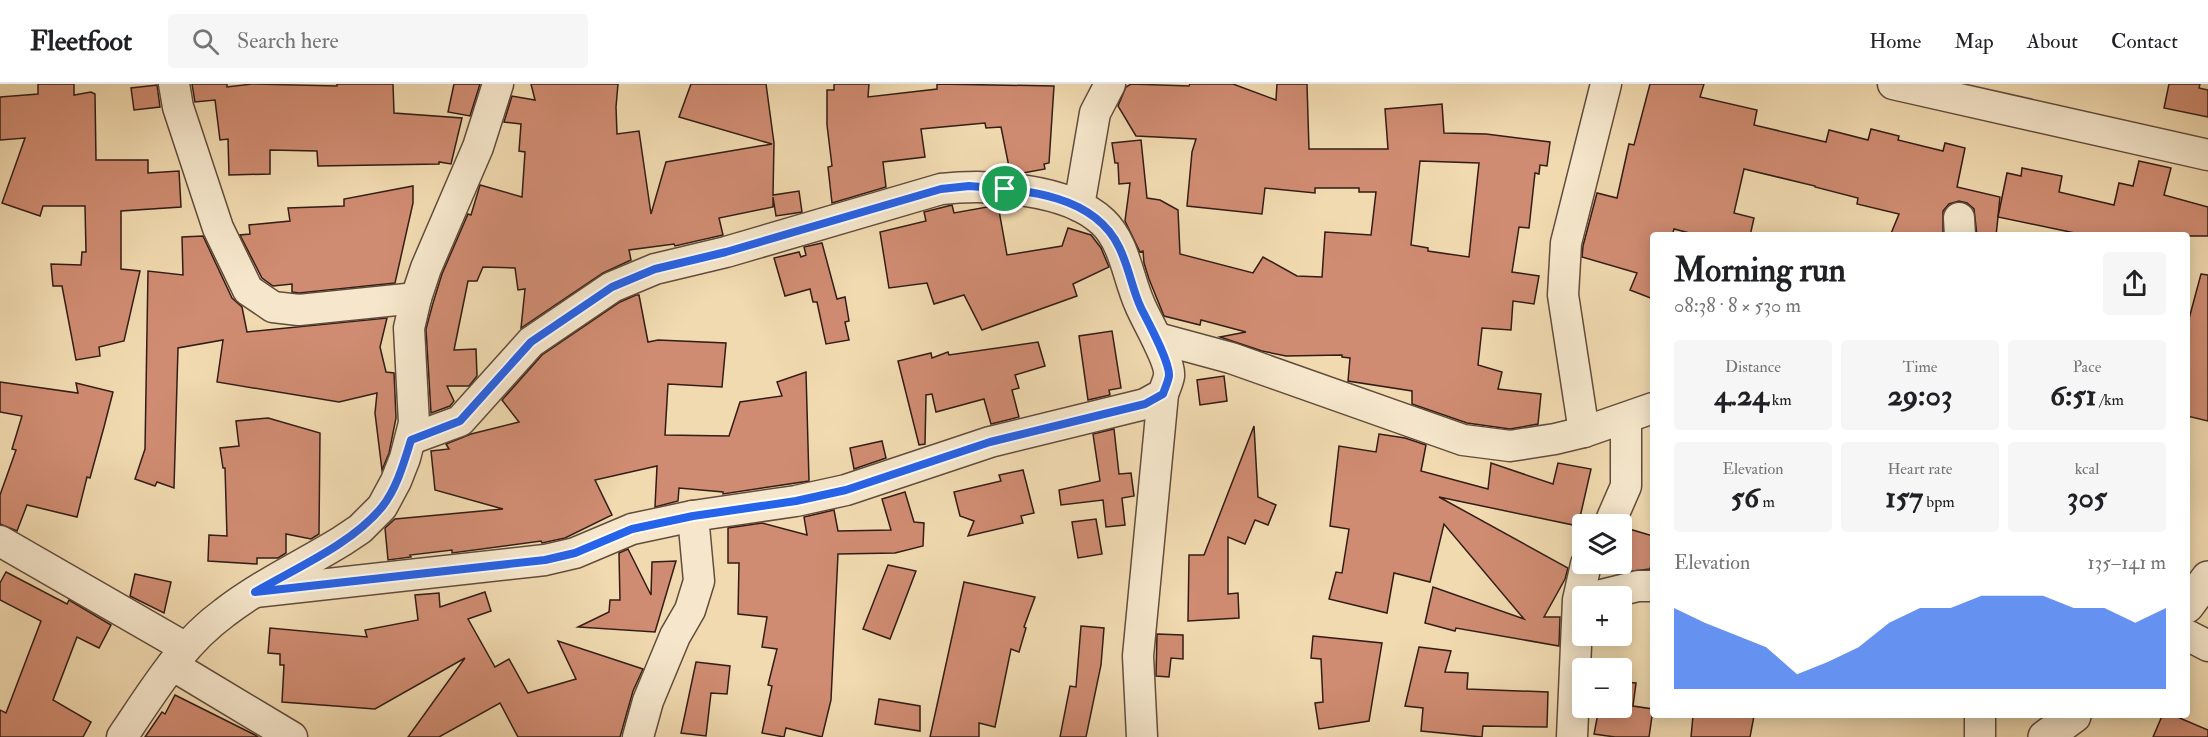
<!DOCTYPE html>
<html lang="en">
<head>
<meta charset="utf-8">
<style>
  body { margin:0; font-family:"IM FELL Double Pica",serif; background:#f6f6f6; color:#202124; height:100vh; display:flex; flex-direction:column; font-size:22px; white-space:nowrap }
  * { box-sizing:border-box; margin:0 }
  p { font-size:20px; color:#757577 }
  .icon { flex:none; width:33px; height:33px; fill:none; stroke:currentColor; stroke-width:2; stroke-linecap:round; stroke-linejoin:round }
  .map { position:relative; flex:1; overflow:hidden }
  .drawer { position:absolute; left:1650px; top:148px; width:540px; height:486px; display:flex; flex-direction:column; background:#fff; border-radius:6px; box-shadow:0 3px 15px #0003 }
  .drawer>* { flex:none }
  .buttons { position:absolute; left:1572px; top:430px; display:grid; gap:12px }
  .buttons a { display:grid; place-items:center; width:60px; height:60px; border-radius:6px; background:#fff; box-shadow:0 3px 15px #0003; font-size:30px }
  .pin { position:absolute; display:grid; place-items:center; width:51px; height:51px; color:#fff; margin:-26px; border:3px solid #fff; border-radius:50%; box-shadow:0 2px 6px #0007 }
  .round { display:grid; place-items:center; flex:none; width:63px; height:63px; border-radius:6px; background:#f6f6f6 }
  .overview { display:flex; align-items:center; justify-content:space-between; height:102px; padding:0 24px }
  h1 { font-size:33px; font-weight:700; line-height:45px }
  .metrics { display:grid; grid-template-columns:repeat(3,1fr); gap:9px; height:102px; padding:6px 24px }
  .metrics div { display:grid; align-content:center; border-radius:6px; background:#f6f6f6; text-align:center }
  .metrics b { font-size:30px; font-weight:700 }
  .metrics small { font-size:16px; font-weight:400 }
  .metrics p { font-size:16px }
  .chart { height:168px; padding:12px 24px }
  .chart p { display:flex; justify-content:space-between }
  .chart svg { width:100%; height:108px; margin-top:6px; fill:#2563eb; opacity:.7 }
  header { display:flex; align-items:center; gap:36px; box-sizing:border-box; height:84px; padding:0 30px; background:#fff; border-bottom:2px solid #e0e0e0 }
  header strong { font-size:28px }
  nav { display:flex; gap:33px; margin-inline-start:auto; font-size:21px }
  .search { width:420px; height:54px; background:#f6f6f6; display:flex; align-items:center; gap:15px; box-sizing:border-box; padding:0 21px; border-radius:6px; color:#757577; font-size:22px }
  .map>svg:first-child { display:block }
  .building { fill:#d08c72; stroke:#321d16; stroke-width:1.5; fill-rule:evenodd }
  .lines { fill:none; stroke-linecap:round; stroke-linejoin:round }
  .minor-casing { stroke:#624c3c; stroke-width:33 }
  .tertiary-casing { stroke:#624c3c; stroke-width:36 }
  .minor { stroke:#f6e7cc; stroke-width:30 }
  .tertiary { stroke:#f6e7cc; stroke-width:33 }
  .route-casing { stroke:#fff; stroke-width:12 }
  .route { stroke:#2563eb; stroke-width:8 }
</style>
</head>
<body>
<header>
<strong>Fleetfoot</strong>
<div class="search"><svg class="icon" aria-label="search" viewBox="0 0 24 24"><circle cx="10" cy="10" r="6"/><path d="M15 15l6 6"/></svg>Search here</div>
<nav><a>Home</a><a>Map</a><a>About</a><a>Contact</a></nav>
</header>
<div class="map">
<svg width="2208" height="653" viewBox="0 0 2208 653">
  <rect width="100%" height="100%" fill="#f1dab0"/>
  <filter id="stains"><feTurbulence type="fractalNoise" baseFrequency=".00333" numOctaves="4"/><feColorMatrix values="0 0 0 0 .2 0 0 0 0 .09 0 0 0 0 .02 0 0 0 .5 -.17"/></filter>
  <radialGradient id="worn" r=".72"><stop offset=".6" stop-color="#630" stop-opacity="0"/><stop offset="1" stop-color="#630" stop-opacity=".3"/></radialGradient>
  <g class="building">
    <polygon points="38,0 74,0 74,11 91,8 95,10 96,76 148,76 148,89 179,87 181,123 121,127 121,185 140,187 124,257 99,263 100,272 76,276 62,202 53,202 51,180 81,181 82,168 86,168 85,122 43,122 40,132 2,119 25,54 0,56 0,13 38,10"/>
    <polygon points="192,0 227,0 227,3 252,0 337,2 337,0 393,0 394,29 462,34 451,80 439,78 439,80 318,82 317,67 270,66 270,90 229,91 228,55 220,56 215,16 195,18"/>
    <polygon points="454,0 480,0 470,32 448,28"/>
    <polygon points="531,0 618,0 616,23 617,50 639,47 651,130 666,78 772,60 679,33 691,0 766,0 774,59 773,111 799,107 802,128 776,132 773,113 773,123 719,134 723,151 675,162 674,160 629,166 631,176 603,189 521,244 525,205 518,206 515,184 483,183 477,197 468,197 454,266 476,265 477,292 469,302 447,302 454,317 450,322 431,329 426,245 433,219 442,190 468,130 471,131 480,101 522,113 525,68 519,67 521,40 504,38 512,12 535,16"/>
    <polygon points="834,0 869,0 868,13 937,5 937,0 1054,2 1049,79 1044,80 1045,85 1023,89 1010,88 1001,43 986,44 985,39 921,45 925,73 883,78 886,103 832,119 828,83 832,82 827,41 827,6 834,6"/>
    <path d="M1131 0 1189 2 1190 0H1233L1276 16 1277 0H1307L1309 65H1388L1385 25 1442 20 1444 49 1486 50 1550 58 1547 82 1540 81 1539 90 1535 89 1529 144 1519 143 1512 188 1539 192 1534 220 1513 217 1511 246 1482 244 1478 281 1502 288 1498 305 1541 310 1538 340 1510 345 1467 339 1412 320V307L1348 297 1350 274 1342 273V271L1286 272 1262 267 1220 253 1246 248 1201 236 1200 241 1164 232 1149 195 1144 179 1143 167 1140 168 1125 137 1130 99 1119 100 1118 79H1115L1112 59 1141 56 1147 114 1160 116 1178 126 1180 170 1253 189 1263 173 1297 192 1322 193 1325 148 1371 151 1376 108H1359V104H1315V109L1265 104 1262 130 1187 122 1192 68 1196 55 1136 52 1118 22 1126 3ZM1420 77 1479 79 1469 173 1428 167V164L1411 161Z"/>
    <polygon points="1650,0 1704,0 1700,13 1757,26 1754,41 1826,58 1829,46 1868,56 1871,45 1899,52 1898,56 1943,67 1945,59 1965,64 1957,103 2000,113 1996,152 1977,152 1974,125 1967,119 1959,117 1949,120 1943,127 1943,152 1890,152 1899,130 1857,120 1858,114 1815,103 1815,102 1744,85 1734,129 1754,134 1750,152 1701,152 1674,145 1672,152 1653,152 1653,215 1630,206 1637,189 1582,173 1583,162 1597,109 1617,114 1629,60 1634,61"/>
    <polygon points="2169,0 2200,0 2199,4 2208,6 2208,33 2164,24"/>
    <polygon points="157,1 160,23 134,26 131,4"/>
    <polygon points="2139,77 2171,84 2164,111 2208,123 2208,152 2089,152 1998,133 2007,89 2021,92 2022,84 2062,92 2059,108 2114,121 2119,99 2133,102"/>
    <polygon points="413,102 413,119 395,199 299,209 292,208 292,200 273,202 262,194 240,151 250,150 249,141 290,137 288,124 344,122 344,115"/>
    <polygon points="952,121 954,129 998,121 1007,171 1062,162 1068,144 1091,151 1101,164 1109,183 1073,200 1077,212 982,246 964,211 934,220 927,199 889,204 880,148 926,137 924,128"/>
    <polygon points="203,152 232,214 242,223 247,248 387,234 380,263 386,288 394,289 396,334 389,369 382,386 375,329 377,309 339,318 217,298 223,256 178,264 174,404 157,398 155,402 135,395 145,365 148,187 183,191 182,153"/>
    <polygon points="822,159 837,215 845,213 849,237 845,238 849,256 826,260 817,218 813,218 810,205 785,212 774,174 799,168 801,173 806,171 804,163"/>
    <polygon points="2201,190 2208,191 2208,337 2187,332 2187,242"/>
    <polygon points="636,211 639,211 648,258 658,256 726,259 722,303 668,300 665,351 729,352 740,318 782,312 777,298 806,288 809,397 723,410 723,408 679,404 678,417 655,423 657,382 595,396 612,431 565,454 542,459 541,457 452,469 452,466 410,471 411,473 388,476 385,444 395,435 503,425 435,406 431,367 449,365 446,360 471,350 519,338 502,316 542,271 620,218"/>
    <polygon points="1112,247 1121,304 1109,306 1110,311 1088,316 1079,252"/>
    <polygon points="1038,258 1045,282 1015,291 1019,304 1012,306 1019,333 991,340 984,315 936,328 932,310 926,311 925,360 919,361 898,277 931,269 932,274 948,268 949,271"/>
    <polygon points="1224,292 1227,317 1200,321 1197,296"/>
    <polygon points="0,298 78,309 76,299 113,308 104,343 90,394 87,393 77,433 27,421 17,447 0,440 0,411 16,366 12,365 22,332 0,328"/>
    <polygon points="268,334 320,349 319,450 311,455 286,450 286,469 278,474 257,474 257,480 208,477 209,451 227,452 225,384 223,384 220,364 239,362 236,337"/>
    <polygon points="1254,342 1258,413 1276,421 1268,441 1255,436 1245,460 1228,453 1228,510 1238,509 1239,534 1188,537 1189,471 1204,471"/>
    <polygon points="1114,345 1119,390 1131,389 1134,412 1122,414 1125,441 1106,443 1103,416 1061,421 1059,406 1100,397 1093,350"/>
    <polygon points="1379,350 1405,354 1426,361 1421,387 1488,405 1491,379 1553,400 1558,379 1591,385 1578,442 1439,413 1568,484 1565,495 1544,533 1560,533 1559,562 1456,544 1455,547 1425,539 1433,503 1524,535 1444,440 1430,498 1394,489 1387,529 1329,515 1336,488 1342,489 1349,445 1330,442 1339,362 1376,368"/>
    <polygon points="882,357 886,374 854,385 850,364"/>
    <polygon points="1023,386 1034,429 1021,432 1023,439 968,452 974,437 960,432 954,408 1001,397 999,391"/>
    <polygon points="905,408 914,438 924,439 923,462 895,469 838,470 831,616 822,653 786,644 784,653 762,649 772,602 768,601 777,565 762,563 767,533 738,530 739,479 728,479 728,444 762,439 807,451 804,433 834,426 838,447 891,446 882,415"/>
    <polygon points="1096,435 1102,470 1078,474 1072,438"/>
    <polygon points="1626,444 1653,452 1653,473 1650,485 1625,488 1617,485 1619,480 1622,480 1622,452"/>
    <polygon points="628,465 651,511 652,478 676,477 655,548 578,543 609,528 610,516 620,516 619,469"/>
    <polygon points="888,481 916,487 890,555 863,545"/>
    <polygon points="6,488 67,520 69,516 111,541 99,564 77,553 53,616 91,638 83,653 0,653 0,626 6,629 41,537 0,516 0,499"/>
    <polygon points="135,490 171,498 164,529 130,512"/>
    <polygon points="964,498 1035,513 1024,543 1026,544 1019,568 1011,565 995,643 979,639 979,653 930,653"/>
    <polygon points="485,508 491,527 468,535 495,583 509,575 528,609 576,595 558,557 643,585 633,607 620,653 518,653 500,619 439,653 408,653 465,574 375,625 282,618 284,581 280,581 280,570 268,569 270,544 367,553 365,546 418,536 415,511 439,509 440,523"/>
    <polygon points="1081,542 1104,544 1101,581 1086,653 1060,653 1070,602 1076,603"/>
    <polygon points="1157,550 1183,551 1183,575 1171,574 1169,593 1156,592"/>
    <polygon points="1313,552 1382,559 1369,637 1319,645 1315,619 1323,618 1321,575 1311,574"/>
    <polygon points="1419,563 1451,567 1445,588 1468,589 1467,605 1548,608 1547,643 1483,642 1482,653 1421,647 1423,624 1405,622"/>
    <polygon points="696,578 730,582 727,610 711,609 706,652 681,649"/>
    <polygon points="1622,598 1636,599 1633,622 1653,625 1649,653 1615,653 1594,650 1599,624 1622,624"/>
    <polygon points="175,611 255,651 258,653 145,653 162,628 165,630"/>
    <polygon points="879,615 920,622 920,647 875,640"/>
    <polygon points="1693,632 1754,632 1750,653 1691,653"/>
    <polygon points="2162,632 2175,632 2208,646 2208,653 2153,653"/>
  </g>
  <g class="lines">
    <g class="minor-casing">
      <g id="minor">
        <polyline points="174,0 178,23 218,144 248,206 273,223 299,226 416,214"/>
        <polyline points="1893,0 2208,71"/>
        <polyline points="1079,122 1095,29 1110,0"/>
        <polyline points="1959,134 1960,152"/>
        <polyline points="1157,254 1231,274 1463,356 1510,362 1555,355 1584,348 1653,324"/>
        <polyline points="1584,348 1563,211 1566,159 1606,0"/>
        <polyline points="1609,441 1626,402 1626,334"/>
        <polyline points="0,457 186,564"/>
        <path d="M255 508 545 476 575 469 632 445 693 432 796 417 846 406 990 358 1145 320 1163 310C1165 304 1168 298 1169 292 1171 277 1146 236 1140 221 1128 195 1125 159 1103 138 1067 104 988 100 941 105L726 168 655 185 612 203 531 258 460 337 411 355"/>
        <polyline points="1593,513 1638,502 1653,502"/>
        <polyline points="2187,551 2208,562"/>
        <polyline points="172,581 292,653"/>
        <path d="M122 653C152 609 180 561 224 529 260 501 303 481 342 457L360 445 382 423 396 397 405 374 414 339 409 244 416 214 426 184 478 63 498 0"/>
        <polyline points="638,653 648,617 675,552 690,526 699,497 693,432"/>
        <polyline points="1142,653 1138,572 1163,310"/>
        <polyline points="1572,653 1578,516 1586,480"/>
        <polyline points="1980,653 1980,632"/>
      </g>
    </g>
    <g class="tertiary-casing">
      <g id="tertiary">
        <polyline points="2187,522 2208,494"/>
        <polyline points="2045,653 2074,632"/>
      </g>
    </g>
    <use href="#minor" class="minor"/>
    <use href="#tertiary" class="tertiary"/>
  </g>
  <g class="lines">
    <g class="route-casing">
      <path id="route" d="M969 102C1022 106 1093 109 1119 163 1129 183 1132 205 1141 224 1148 238 1170 278 1169 292 1168 298 1165 304 1163 310L1145 320 990 358 846 406 796 417 693 432 632 445 575 469 545 476 255 508C296 484 352 460 382 423 397 404 404 378 411 356L460 337 531 258 612 203 655 185 726 168 941 105Z"/>
    </g>
    <use href="#route" class="route"/>
  </g>
  <rect width="100%" height="100%" filter="url(#stains)"/>
  <rect width="100%" height="100%" fill="url(#worn)"/>
</svg>
<div class="buttons">
<a><svg class="icon" aria-label="layers" viewBox="0 0 24 24"><path d="M12 4l9 5-9 5-9-5zM3 14l9 5 9-5"/></svg></a>
<a>+</a>
<a>−</a>
</div>
<div class="pin" style="left:1005px;top:105px;background:#1e9e55"><svg class="icon" aria-label="arrive" viewBox="0 0 24 24"><path d="M6 21V4h12l-3 4 3 4H6"/></svg></div>
<section class="drawer">
<div class="overview"><div><h1>Morning run</h1><p>08:38 · 8 × 530 m</p></div><a class="round"><svg class="icon" aria-label="share" viewBox="0 0 24 24"><path d="M12 15V3M7 8l5-5 5 5M5 13v7h14v-7"/></svg></a></div>
<div class="metrics">
<div><p>Distance</p><b>4.24<small> km</small></b></div>
<div><p>Time</p><b>29:03</b></div>
<div><p>Pace</p><b>6:51<small> /km</small></b></div>
</div>
<div class="metrics">
<div><p>Elevation</p><b>56<small> m</small></b></div>
<div><p>Heart rate</p><b>157<small> bpm</small></b></div>
<div><p>kcal</p><b>305</b></div>
</div>
<div class="chart"><p><span>Elevation</span>135–141 m</p>
<svg viewBox="0 0 160 44" preserveAspectRatio="none"><path d="M0 44V11L10 17L20 22L30 27L40 38L50 33L60 27L70 17L80 11L90 11L100 6L110 6L120 6L130 11L140 11L150 17L160 11V44z"/></svg>
</div>
</section>
</div>
</body>
</html>
